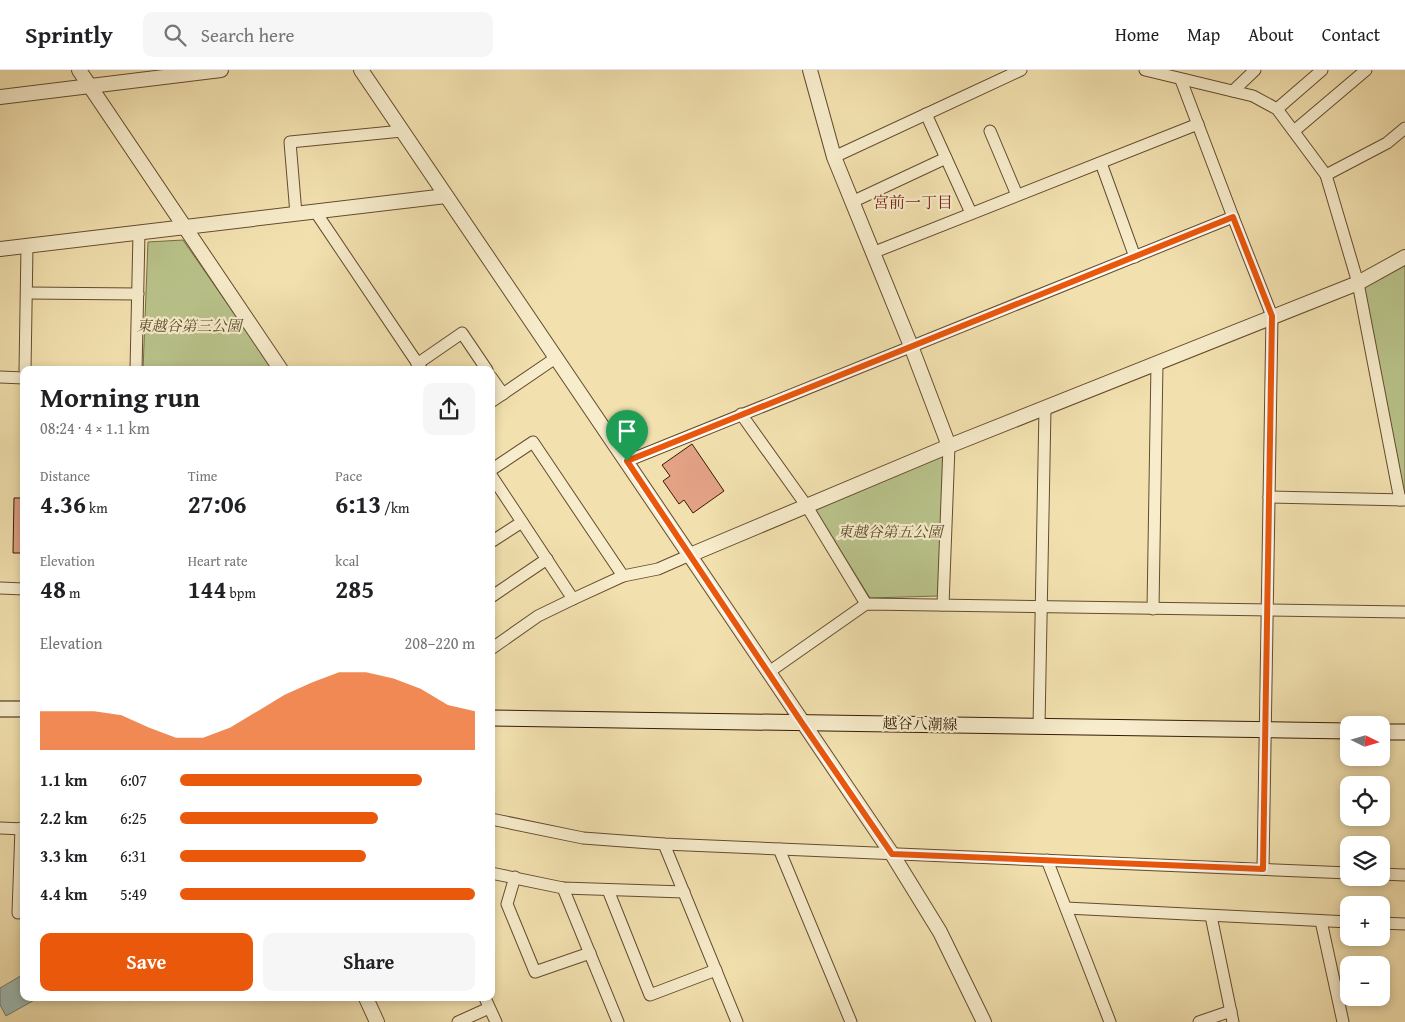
<!DOCTYPE html>
<html lang="en">
<head>
<meta charset="utf-8">
<style>
  body { margin:0; font-family:"Gentium Book Plus","Noto Serif JP",serif; background:#f6f6f6; color:#202124; height:100vh; display:flex; flex-direction:column; font-size:19px; white-space:nowrap }
  * { box-sizing:border-box; margin:0 }
  p { font-size:16px; color:#757577 }
  .icon { flex:none; width:28px; height:28px; fill:none; stroke:currentColor; stroke-width:2; stroke-linecap:round; stroke-linejoin:round }
  .map { position:relative; flex:1; overflow:hidden }
  .panel { position:absolute; left:20px; top:296px; width:475px; height:635px; display:flex; flex-direction:column; background:#fff; border-radius:10px; box-shadow:0 2px 8px #0003 }
  .panel>* { flex:none }
  .needle { width:32px; rotate:95deg }
  .fabs { position:absolute; left:1340px; top:646px; display:grid; gap:10px }
  .fabs a { display:grid; place-items:center; width:50px; height:50px; border-radius:10px; background:#fff; box-shadow:0 2px 8px #0003; font-size:25px }
  .pin { position:absolute; display:grid; place-items:center; width:42px; height:42px; color:#fff; margin:-51px -21px; border-radius:50% 50% 50% 0; rotate:-45deg; box-shadow:0 0 5px #0007 }
  .pin .icon { rotate:45deg }
  .round { display:grid; place-items:center; flex:none; width:52px; height:52px; border-radius:10px; background:#f6f6f6 }
  .headline { display:flex; align-items:center; justify-content:space-between; height:85px; padding:0 20px }
  h1 { font-size:28px; font-weight:700; line-height:38px }
  .stats { display:grid; grid-template-columns:repeat(3,1fr); gap:8px; height:85px; padding:5px 20px }
  .stats div { display:grid; align-content:center }
  .stats b { font-size:25px; font-weight:700 }
  .stats small { font-size:14px; font-weight:400 }
  .stats p { font-size:14px }
  .chart { height:140px; padding:10px 20px }
  .chart p { display:flex; justify-content:space-between }
  .chart svg { width:100%; height:90px; margin-top:5px; fill:#ea580c; opacity:.7 }
  .primary-button { display:flex; gap:10px; margin-top:auto; padding:10px 20px }
  .primary-button a { flex:1; height:58px; border-radius:10px; background:#ea580c; color:#fff; font-size:20px; font-weight:700; line-height:58px; text-align:center }
  .primary-button a+a { background:#f6f6f6; color:#202124 }
  ul { padding:0 20px; list-style:none; font-size:16px }
  li { display:grid; grid-template-columns:80px 60px 1fr; align-items:center; height:38px }
  li i { height:12px; border-radius:6px; background:#ea580c }
  header { display:flex; align-items:center; gap:30px; box-sizing:border-box; height:70px; padding:0 25px; background:#fff; border-bottom:1px solid #e0e0e0 }
  header strong { font-size:24px }
  nav { display:flex; gap:28px; margin-inline-start:auto; font-size:18px }
  .search { width:350px; height:45px; background:#f6f6f6; display:flex; align-items:center; gap:12px; box-sizing:border-box; padding:0 18px; border-radius:10px; color:#757577; font-size:19px }
  .map>svg:first-child { display:block }
  .green { fill:#b9c38b; stroke:#766f48 }
  .water { fill:#9ebbb4; stroke:#747b6e }
  .building { fill:#e4a285; stroke:#341b04 }
  .lines { fill:none; stroke-linecap:round; stroke-linejoin:round }
  .minor-casing { stroke:#644c2f; stroke-width:13 }
  .tertiary-casing { stroke:#644c2f; stroke-width:16 }
  .secondary-casing { stroke:#341b04; stroke-width:17 }
  .minor { stroke:#f7eccb; stroke-width:11 }
  .tertiary { stroke:#f7eccb; stroke-width:14 }
  .secondary { stroke:#f7eccb; stroke-width:15 }
  .route-casing { stroke:#fff; stroke-width:10 }
  .route { stroke:#ea580c; stroke-width:6 }
  .labels { text-anchor:middle; stroke-width:4.5; stroke-linejoin:round; paint-order:stroke }
  .park-label { font-size:15px; font-style:italic; fill:#5c4d2c; stroke:#f7eccb }
  .street-label { font-size:15px; fill:#341b04; stroke:#f7eccb }
  .neighbourhood-label { font-size:16px; fill:#7a1f14; stroke:#f7eccb }
</style>
</head>
<body>
<header>
<strong>Sprintly</strong>
<div class="search"><svg class="icon" aria-label="search" viewBox="0 0 24 24"><circle cx="10" cy="10" r="6"/><path d="M15 15l6 6"/></svg>Search here</div>
<nav><a>Home</a><a>Map</a><a>About</a><a>Contact</a></nav>
</header>
<div class="map">
<svg width="1405" height="952" viewBox="0 0 1405 952">
  <rect width="100%" height="100%" fill="#f2e1af"/>
  <filter id="stains"><feTurbulence type="fractalNoise" baseFrequency=".004" numOctaves="4"/><feColorMatrix values="0 0 0 0 .2 0 0 0 0 .09 0 0 0 0 .02 0 0 0 .5 -.17"/></filter>
  <radialGradient id="worn" r=".72"><stop offset=".6" stop-color="#630" stop-opacity="0"/><stop offset="1" stop-color="#630" stop-opacity=".3"/></radialGradient>
  <g class="green">
    <polygon points="183,170 272,298 271,300 143,300 148,172"/>
    <polygon points="1405,193 1405,426 1403,426 1364,216"/>
    <polygon points="944,384 938,526 870,528 814,438"/>
  </g>
  <polygon class="water" points="24,904 24,928 38,928 6,946 0,935 0,918"/>
  <g class="building">
    <polygon points="692,374 724,421 693,443 684,430 679,434 663,411 670,406 662,395"/>
    <polygon points="14,428 24,428 24,483 13,483"/>
  </g>
  <g class="lines">
    <g class="minor-casing">
      <g id="minor">
        <polyline points="1145,0 1253,26 1277,39 1326,105 1358,213 1400,430"/>
        <polyline points="1181,10 1233,147 1272,246 1263,799"/>
        <polyline points="1233,21 1255,0"/>
        <polyline points="1277,39 1322,0"/>
        <polyline points="926,44 971,143"/>
        <polyline points="990,61 1017,125"/>
        <polyline points="1294,61 1366,0"/>
        <polyline points="834,87 1021,0"/>
        <polyline points="1101,93 1135,187"/>
        <polyline points="1326,105 1387,73 1405,58"/>
        <polyline points="852,132 946,88"/>
        <polyline points="315,141 422,300"/>
        <polyline points="296,144 290,72 402,61"/>
        <polyline points="872,183 1198,54"/>
        <polyline points="27,223 138,224"/>
        <polyline points="417,294 462,263 487,300"/>
        <polyline points="25,300 27,176"/>
        <polyline points="136,300 139,163"/>
        <polyline points="0,307 24,308"/>
        <polyline points="491,307 503,324"/>
        <polyline points="491,332 557,287"/>
        <polyline points="741,344 806,435 866,534"/>
        <polyline points="627,391 1233,147"/>
        <polyline points="491,400 533,372 623,506"/>
        <polyline points="491,405 573,529"/>
        <polyline points="1269,427 1405,430"/>
        <polyline points="491,472 522,452"/>
        <polyline points="0,518 24,519"/>
        <polyline points="491,527 547,489"/>
        <polyline points="943,535 949,376"/>
        <polyline points="1153,539 1157,293"/>
        <polyline points="491,579 538,546 573,529 623,506 658,499 690,485"/>
        <polyline points="769,602 866,534 1405,542"/>
        <polyline points="1039,656 1045,338"/>
        <polyline points="491,749 583,768 664,774 1349,803"/>
        <polyline points="0,758 24,759"/>
        <polyline points="664,774 737,952"/>
        <polyline points="779,779 851,952"/>
        <polyline points="1047,790 1110,952"/>
        <polyline points="491,803 563,818 684,822"/>
        <polyline points="1381,804 1405,805"/>
        <polyline points="515,807 507,834 535,902 590,883"/>
        <polyline points="563,818 618,952"/>
        <polyline points="608,820 650,925 716,900"/>
        <polyline points="1066,838 1349,852"/>
        <polyline points="18,843 21,758"/>
        <polyline points="1211,846 1233,952"/>
        <polyline points="1321,851 1343,952"/>
        <polyline points="1381,853 1405,854"/>
        <polyline points="485,928 496,952"/>
        <polyline points="458,952 489,938"/>
        <polyline points="1199,952 1231,941"/>
      </g>
    </g>
    <g class="tertiary-casing">
      <g id="tertiary">
        <polyline points="79,0 281,300"/>
        <polyline points="361,0 892,784 940,862 984,952"/>
        <polyline points="810,0 834,87 911,276 949,376"/>
        <polyline points="0,27 221,0"/>
        <polyline points="0,179 446,126"/>
        <polyline points="690,485 949,376 1358,213 1405,187"/>
        <polyline points="366,928 377,952"/>
      </g>
    </g>
    <g class="secondary-casing">
      <g id="secondary">
        <polyline points="0,639 24,639"/>
        <polyline points="491,648 1349,661"/>
        <polyline points="1381,662 1405,662"/>
      </g>
    </g>
    <use href="#minor" class="minor"/>
    <use href="#tertiary" class="tertiary"/>
    <use href="#secondary" class="secondary"/>
  </g>
  <g class="lines">
    <g class="route-casing">
      <polygon id="route" points="1233,147 1272,246 1263,799 892,784 802,653 627,391"/>
    </g>
    <use href="#route" class="route"/>
  </g>
  <g class="labels">
    <g class="park-label">
      <text x="189" y="261">東越谷第三公園</text>
      <text x="890" y="467">東越谷第五公園</text>
    </g>
    <g class="street-label">
      <text transform="translate(920 654) rotate(1)" y="5">越谷八潮線</text>
    </g>
    <g class="neighbourhood-label">
      <text x="913" y="138">宮前一丁目</text>
    </g>
  </g>
  <rect width="100%" height="100%" filter="url(#stains)"/>
  <rect width="100%" height="100%" fill="url(#worn)"/>
</svg>
<div class="fabs">
<a><svg class="needle" viewBox="-14 -14 28 28"><path d="M0-13l5 13h-10z" fill="#e53935"/><path d="M0 13l5-13h-10z" fill="#757577"/></svg></a>
<a><svg class="icon" aria-label="locate" viewBox="0 0 24 24"><circle cx="12" cy="12" r="6"/><path d="M12 2v4M12 18v4M2 12h4M18 12h4"/></svg></a>
<a><svg class="icon" aria-label="layers" viewBox="0 0 24 24"><path d="M12 4l9 5-9 5-9-5zM3 14l9 5 9-5"/></svg></a>
<a>+</a>
<a>−</a>
</div>
<div class="pin" style="left:627px;top:391px;background:#1e9e55"><svg class="icon" aria-label="arrive" viewBox="0 0 24 24"><path d="M6 21V4h12l-3 4 3 4H6"/></svg></div>
<section class="panel">
<div class="headline"><div><h1>Morning run</h1><p>08:24 · 4 × 1.1 km</p></div><a class="round"><svg class="icon" aria-label="share" viewBox="0 0 24 24"><path d="M12 15V3M7 8l5-5 5 5M5 13v7h14v-7"/></svg></a></div>
<div class="stats">
<div><p>Distance</p><b>4.36<small> km</small></b></div>
<div><p>Time</p><b>27:06</b></div>
<div><p>Pace</p><b>6:13<small> /km</small></b></div>
</div>
<div class="stats">
<div><p>Elevation</p><b>48<small> m</small></b></div>
<div><p>Heart rate</p><b>144<small> bpm</small></b></div>
<div><p>kcal</p><b>285</b></div>
</div>
<div class="chart"><p><span>Elevation</span>208–220 m</p>
<svg viewBox="0 0 160 44" preserveAspectRatio="none"><path d="M0 44V25L10 25L20 25L30 27L40 33L50 38L60 38L70 33L80 25L90 17L100 11L110 6L120 6L130 9L140 14L150 22L160 25V44z"/></svg>
</div>
<ul>
<li><b>1.1 km</b>6:07<i style="width:82%"></i></li>
<li><b>2.2 km</b>6:25<i style="width:67%"></i></li>
<li><b>3.3 km</b>6:31<i style="width:63%"></i></li>
<li><b>4.4 km</b>5:49<i style="width:100%"></i></li>
</ul>
<div class="primary-button"><a>Save</a><a>Share</a></div>
</section>
</div>
</body>
</html>
